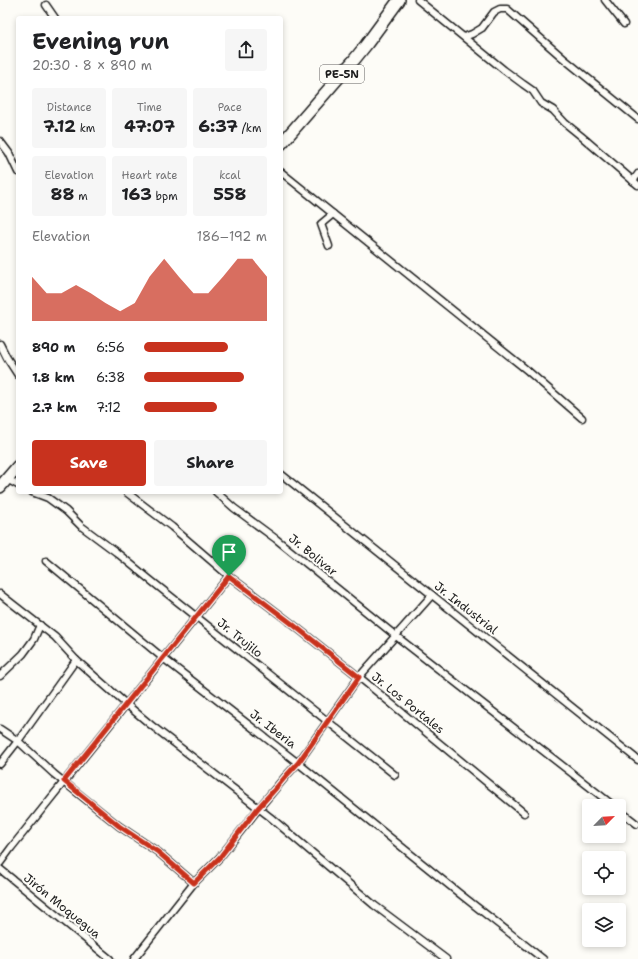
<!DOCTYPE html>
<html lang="en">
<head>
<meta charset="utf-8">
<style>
  body { margin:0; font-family:"Shantell Sans",sans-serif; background:#f6f6f6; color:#202124; height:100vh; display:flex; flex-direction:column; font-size:15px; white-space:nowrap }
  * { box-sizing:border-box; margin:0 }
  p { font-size:13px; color:#757577 }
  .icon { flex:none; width:22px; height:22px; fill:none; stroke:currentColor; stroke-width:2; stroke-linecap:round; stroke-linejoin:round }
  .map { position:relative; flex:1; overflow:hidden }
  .sheet { position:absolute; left:16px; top:16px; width:267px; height:478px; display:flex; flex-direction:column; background:#fff; border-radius:4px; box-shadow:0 2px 6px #0003 }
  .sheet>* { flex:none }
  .needle { width:26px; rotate:66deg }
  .controls { position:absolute; left:582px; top:799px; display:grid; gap:8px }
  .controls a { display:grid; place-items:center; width:44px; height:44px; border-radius:4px; background:#fff; box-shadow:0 2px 6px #0003; font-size:20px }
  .pin { position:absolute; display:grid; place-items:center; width:34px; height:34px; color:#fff; margin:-41px -17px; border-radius:50% 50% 50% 0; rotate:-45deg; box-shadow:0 0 4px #0007 }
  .pin .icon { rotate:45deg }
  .round { display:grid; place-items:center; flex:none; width:42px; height:42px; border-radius:4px; background:#f6f6f6 }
  .headline { display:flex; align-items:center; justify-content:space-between; height:68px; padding:0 16px }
  h1 { font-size:22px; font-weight:700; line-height:30px }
  .metrics { display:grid; grid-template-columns:repeat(3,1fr); gap:6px; height:68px; padding:4px 16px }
  .metrics div { display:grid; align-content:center; border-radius:4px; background:#f6f6f6; text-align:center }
  .metrics b { font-size:17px; font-weight:700 }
  .metrics small { font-size:11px; font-weight:400 }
  .metrics p { font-size:11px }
  .chart { height:112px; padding:8px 16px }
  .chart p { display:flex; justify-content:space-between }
  .chart svg { width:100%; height:72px; margin-top:4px; fill:#c8321e; opacity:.7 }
  .cta { display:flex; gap:8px; margin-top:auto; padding:8px 16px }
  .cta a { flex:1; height:46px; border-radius:4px; background:#c8321e; color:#fff; font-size:16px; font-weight:700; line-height:46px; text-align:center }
  .cta a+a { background:#f6f6f6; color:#202124 }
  ul { padding:0 16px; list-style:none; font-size:13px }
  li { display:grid; grid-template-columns:64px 48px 1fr; align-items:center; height:30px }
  li i { height:10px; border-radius:5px; background:#c8321e }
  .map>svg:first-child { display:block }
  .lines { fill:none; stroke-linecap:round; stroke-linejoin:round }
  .street-casing { stroke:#1c1c1c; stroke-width:9 }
  .highway-casing { stroke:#1c1c1c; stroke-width:14 }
  .street { stroke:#fdfcf7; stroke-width:6 }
  .highway { stroke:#fdfcf7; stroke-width:11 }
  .route-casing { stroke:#fff; stroke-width:8 }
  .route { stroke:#c8321e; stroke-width:5 }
  .labels { text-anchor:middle; stroke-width:4; stroke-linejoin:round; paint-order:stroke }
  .shield { fill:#fdfcf7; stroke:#605f5e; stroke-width:1 }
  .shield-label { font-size:11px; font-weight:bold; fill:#1c1c1c }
  .street-label { font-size:12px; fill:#1c1c1c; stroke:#fdfcf7 }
</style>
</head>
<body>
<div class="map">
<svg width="638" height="959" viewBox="0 0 638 959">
  <rect width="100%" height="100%" fill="#fdfcf7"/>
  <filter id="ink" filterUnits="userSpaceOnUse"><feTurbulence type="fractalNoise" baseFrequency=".025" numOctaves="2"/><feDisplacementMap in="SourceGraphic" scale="8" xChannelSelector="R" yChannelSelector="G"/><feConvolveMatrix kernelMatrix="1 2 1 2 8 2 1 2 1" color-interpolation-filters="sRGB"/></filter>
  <g filter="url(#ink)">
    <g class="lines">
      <g class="street-casing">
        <g id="street">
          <polyline points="418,0 504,70 523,84 533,91 541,103 553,110 565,123 581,136 638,185"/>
          <polyline points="605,0 624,24"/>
          <polyline points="46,5 55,18"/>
          <polyline points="464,37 472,34 482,28 494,12 500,9 507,9 563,58 638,119"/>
          <polyline points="0,141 9,153 18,172"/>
          <polyline points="281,172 528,371 582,418"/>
          <polyline points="633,181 638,174"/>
          <polyline points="329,246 321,224 333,214"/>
          <polyline points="0,344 7,358 18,375"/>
          <polyline points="281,474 638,760"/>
          <polyline points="7,479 18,485"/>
          <polyline points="32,492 48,498 66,511 81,526 116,552 149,579 395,775"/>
          <polyline points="126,492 172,527 229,576 291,623 359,677 524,813"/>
          <polyline points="216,492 234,508 276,539 396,636 614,806"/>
          <polyline points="46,561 163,658 298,763 460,894 543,959"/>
          <polyline points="0,594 55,637 76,660 126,704 151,725 270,817 374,905 446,959"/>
          <polyline points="0,676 23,654 34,639 40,625"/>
          <polyline points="0,729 18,741 54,774 119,826 158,852 194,883 134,959"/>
          <polyline points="0,764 18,741 76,660"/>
          <polyline points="619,810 637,824"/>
          <polyline points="0,863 11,848 229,576"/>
          <polyline points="0,869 110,959"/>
          <polyline points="194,883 220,857 259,808 286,776 298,763 359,677 432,595"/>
        </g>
      </g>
      <g class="highway-casing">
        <g id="highway">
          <polyline points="281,144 354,60 366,45 399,0"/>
          <polyline points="0,487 18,466"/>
        </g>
      </g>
      <use href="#street" class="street"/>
      <use href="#highway" class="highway"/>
    </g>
  </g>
  <g class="lines" filter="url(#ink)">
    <g class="route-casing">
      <polygon id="route" points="229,576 291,623 359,677 298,763 286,776 276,788 258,808 220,857 194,883 158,852 119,826 64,781"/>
    </g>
    <use href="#route" class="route"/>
  </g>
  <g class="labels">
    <rect class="shield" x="320" y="65" width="44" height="18" rx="3"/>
    <g class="shield-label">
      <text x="342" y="78">PE-5N</text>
    </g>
    <g class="street-label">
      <text transform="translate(313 555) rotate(39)" y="4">Jr. Bolivar</text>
      <text transform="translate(466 608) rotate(38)" y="4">Jr. Industrial</text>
      <text transform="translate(240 638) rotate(39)" y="4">Jr. Trujilo</text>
      <text transform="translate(408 703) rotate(39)" y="4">Jr. Los Portales</text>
      <text transform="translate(273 729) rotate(38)" y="4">Jr. Iberia</text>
      <text transform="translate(62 906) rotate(39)" y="4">Jirón Moquegua</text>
    </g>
  </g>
</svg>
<div class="controls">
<a><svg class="needle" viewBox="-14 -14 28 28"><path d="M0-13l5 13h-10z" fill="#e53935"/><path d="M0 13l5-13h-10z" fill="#757577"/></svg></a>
<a><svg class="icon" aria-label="locate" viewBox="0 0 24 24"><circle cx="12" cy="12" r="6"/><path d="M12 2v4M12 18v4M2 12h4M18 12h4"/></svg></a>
<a><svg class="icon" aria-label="layers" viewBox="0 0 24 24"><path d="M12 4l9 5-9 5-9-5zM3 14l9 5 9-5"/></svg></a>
</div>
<div class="pin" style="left:229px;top:576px;background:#1e9e55"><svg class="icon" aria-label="arrive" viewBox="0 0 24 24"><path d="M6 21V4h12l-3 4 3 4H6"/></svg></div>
<section class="sheet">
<div class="headline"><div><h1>Evening run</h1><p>20:30 · 8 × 890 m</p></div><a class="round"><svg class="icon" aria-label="share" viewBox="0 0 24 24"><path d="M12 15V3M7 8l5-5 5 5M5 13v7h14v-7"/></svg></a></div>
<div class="metrics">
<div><p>Distance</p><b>7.12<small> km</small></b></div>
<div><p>Time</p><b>47:07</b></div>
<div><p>Pace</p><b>6:37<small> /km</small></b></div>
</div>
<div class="metrics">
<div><p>Elevation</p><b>88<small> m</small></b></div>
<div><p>Heart rate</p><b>163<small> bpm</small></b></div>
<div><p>kcal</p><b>558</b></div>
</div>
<div class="chart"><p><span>Elevation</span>186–192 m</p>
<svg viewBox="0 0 160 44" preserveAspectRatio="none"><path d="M0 44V17L10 27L20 27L30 22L40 27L50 33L60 38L70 33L80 17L90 6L100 17L110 27L120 27L130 17L140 6L150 6L160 17V44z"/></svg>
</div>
<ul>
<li><b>890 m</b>6:56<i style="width:68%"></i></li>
<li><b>1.8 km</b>6:38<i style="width:81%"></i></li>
<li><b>2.7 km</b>7:12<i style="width:59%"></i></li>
</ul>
<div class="cta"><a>Save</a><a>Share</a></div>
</section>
</div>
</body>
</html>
